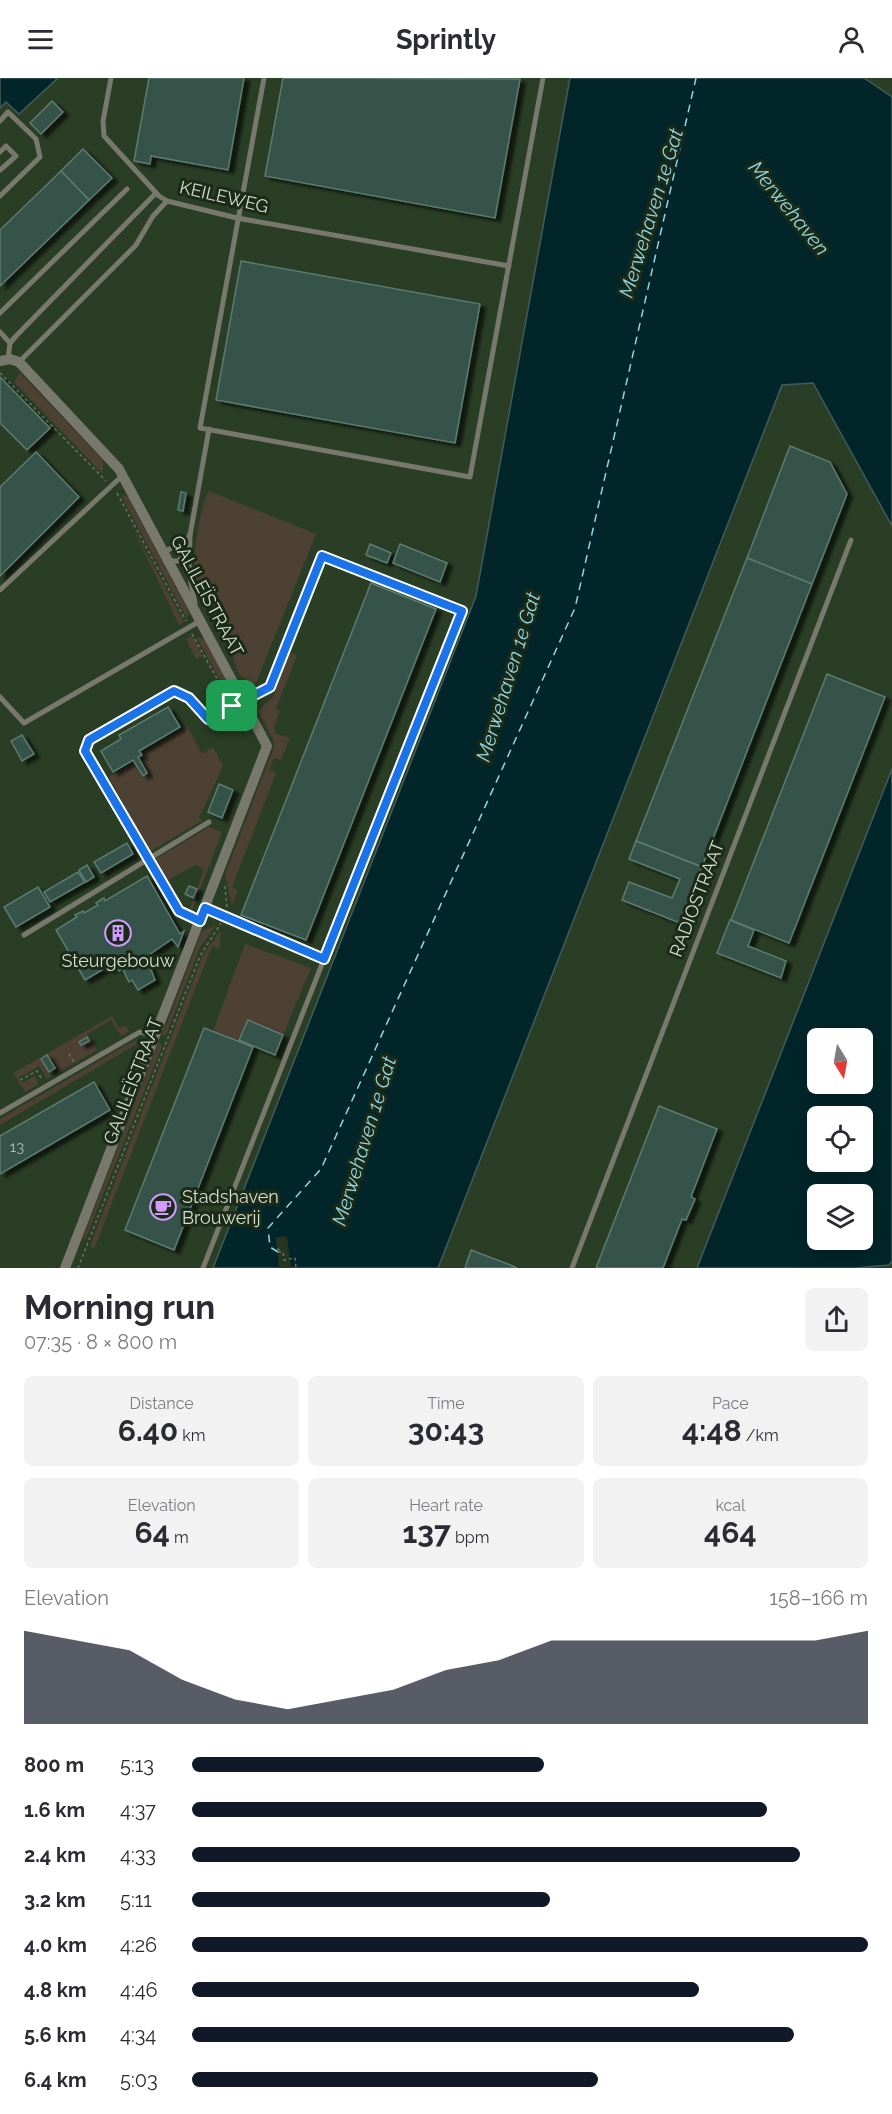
<!DOCTYPE html>
<html lang="en">
<head>
<meta charset="utf-8">
<style>
  body { margin:0; font-family:Raleway,sans-serif; background:#f2f2f3; color:#2b2b33; height:100vh; display:flex; flex-direction:column; font-size:22px; white-space:nowrap }
  * { box-sizing:border-box; margin:0 }
  p { font-size:20px; color:#7c7c81 }
  .icon { flex:none; width:33px; height:33px; fill:none; stroke:currentColor; stroke-width:2; stroke-linecap:round; stroke-linejoin:round }
  .map { position:relative; height:1190px; overflow:hidden }
  .side { display:flex; flex-direction:column; background:#fff; flex:1 }
  .side>* { flex:none }
  .needle { width:39px; rotate:169deg }
  .buttons { position:absolute; left:807px; top:950px; display:grid; gap:12px }
  .buttons a { display:grid; place-items:center; width:66px; height:66px; border-radius:9px; background:#fff; box-shadow:0 6px 24px #0002; font-size:30px }
  .pin { position:absolute; display:grid; place-items:center; width:51px; height:51px; color:#fff; margin:-26px; border-radius:12px; box-shadow:0 3px 9px #0006 }
  .round { display:grid; place-items:center; flex:none; width:63px; height:63px; border-radius:9px; background:#f2f2f3 }
  .headline { display:flex; align-items:center; justify-content:space-between; height:102px; padding:0 24px }
  h1 { font-size:33px; font-weight:700; line-height:45px }
  .figures { display:grid; grid-template-columns:repeat(3,1fr); gap:9px; height:102px; padding:6px 24px }
  .figures div { display:grid; align-content:center; border-radius:9px; background:#f2f2f3; text-align:center }
  .figures b { font-size:30px; font-weight:700 }
  .figures small { font-size:16px; font-weight:400 }
  .figures p { font-size:16px }
  .chart { height:168px; padding:12px 24px }
  .chart p { display:flex; justify-content:space-between }
  .chart svg { width:100%; height:108px; margin-top:6px; fill:#111827; opacity:.7 }
  ul { padding:0 24px; list-style:none; font-size:20px }
  li { display:grid; grid-template-columns:96px 72px 1fr; align-items:center; height:45px }
  li i { height:15px; border-radius:8px; background:#111827 }
  header { display:flex; justify-content:space-between; align-items:center; height:78px; padding:0 24px; background:#fff; font-size:27px; font-weight:700 }
  .map>svg:first-child { display:block }
  .built { fill:#2a3e25; fill-rule:evenodd }
  .green { fill:#4d4133 }
  .water { fill:#012529; stroke:#415c5c; stroke-width:1.5; fill-rule:evenodd }
  .pier { fill:#263522 }
  .lines { fill:none; stroke-linecap:round; stroke-linejoin:round }
  .ferry { stroke:#91d6e0; stroke-width:1.5; stroke-dasharray:8 6; stroke-linecap:butt }
  .building { fill:#345349; stroke:#5c7b71; stroke-width:1.5; filter:url(#shadow) }
  .path { stroke:#687565; stroke-width:1.5; stroke-dasharray:3 3; stroke-linecap:butt }
  .lane { stroke:#79786c; stroke-width:5 }
  .street { stroke:#79786c; stroke-width:10 }
  .route-casing { stroke:#fff; stroke-width:12 }
  .route { stroke:#1a73e8; stroke-width:8 }
  .labels { text-anchor:middle; stroke-width:6; stroke-linejoin:round; paint-order:stroke }
  .number-label { font-size:15px; fill:#adbbb0 }
  .street-label { font-size:18px; fill:#d5ded2; stroke:#1c2b18 }
  .poi-label { font-size:18px; fill:#d5ded2; stroke:#1c2b18 }
  .water-label { font-size:20px; font-style:italic; fill:#91d6e0; stroke:#1c2b18 }
</style>
</head>
<body>
<header><svg class="icon" aria-label="menu" viewBox="0 0 24 24"><path d="M4 6h16M4 12h16M4 18h16"/></svg>Sprintly<svg class="icon" aria-label="person" viewBox="0 0 24 24"><circle cx="12" cy="8" r="4"/><path d="M4 21q1-7 8-7t8 7"/></svg></header>
<div class="map">
<svg width="892" height="1190" viewBox="0 0 892 1190">
  <defs>
    <filter id="shadow"><feDropShadow dx="5.5" dy="3.5" stdDeviation="1.5" flood-color="#0009"/></filter>
  </defs>
  <rect width="100%" height="100%" fill="#263522"/>
  <path class="built" d="M0 0H892V1190H0ZM818 960H862V1005H818ZM818 1038H862V1083H818ZM818 1116H862V1161H818Z"/>
  <g class="green">
    <polygon points="20,295 103,382 103,396 14,304"/>
    <path d="M209 413 316 456 256 605C230 598 240 588 229 568 203 521 187 508 198 452 201 438 202 425 209 413Z"/>
    <polygon points="121,417 127,418 189,534 187,541"/>
    <polygon points="129,442 184,544 179,547"/>
    <polygon points="192,558 203,578 196,581 186,561"/>
    <polygon points="196,558 204,561 235,618 232,624"/>
    <polygon points="290,575 297,577 276,631 280,633 274,649 275,655 290,660 281,682 274,680 269,692 276,695 232,809 238,813 232,828 225,796 274,669 273,661 258,633 273,619"/>
    <polygon points="187,648 202,676 213,669 223,688 199,740 203,742 149,774 109,699 133,685 142,699 149,695 140,680 144,677 143,674"/>
    <polygon points="209,749 222,754 192,832 190,830 204,791 195,787 167,803 154,782"/>
    <polygon points="216,847 200,869 166,957 162,958 202,853"/>
    <polygon points="221,852 219,871 212,868 94,1171 90,1168 203,877"/>
    <polygon points="245,866 311,890 283,957 248,943 237,963 213,953"/>
    <polygon points="112,938 119,950 126,947 129,953 121,958 111,942 87,956 97,972 59,994 50,978 41,980 51,998 47,1001 39,988 18,1000 22,1005 35,998 39,1006 25,1014 13,995"/>
    <polygon points="135,962 137,966 0,1047 0,1041"/>
    <polygon points="159,963 162,968 85,1162 83,1160"/>
  </g>
  <g class="water">
    <polygon points="0,0 58,0 19,36 6,24 0,30"/>
    <polygon points="570,0 864,0 892,19 892,448 813,305 782,307 438,1190 213,1190 476,518"/>
    <path d="M892 691V1183L889 1187 855 1190H697ZM818 960H862V1005H818ZM818 1038H862V1083H818ZM818 1116H862V1161H818Z"/>
  </g>
  <polygon class="pier" points="287,1158 291,1190 279,1190 276,1159"/>
  <g class="lines">
    <polyline class="ferry" points="278,1174 270,1169 268,1150 321,1091 575,530 696,0"/>
  </g>
  <g class="building">
    <polygon points="149,0 244,0 228,92 151,78 150,86 134,83"/>
    <polygon points="283,0 520,1 495,140 265,98"/>
    <polygon points="52,23 63,34 41,56 30,45"/>
    <polygon points="83,71 112,100 89,122 61,93"/>
    <polygon points="61,93 89,122 0,208 0,152"/>
    <polygon points="241,183 480,226 455,365 216,322"/>
    <polygon points="0,299 50,350 27,372 0,345"/>
    <polygon points="790,368 830,384 847,416 812,506 747,480"/>
    <polygon points="36,374 79,419 0,498 0,409"/>
    <polygon points="181,414 186,415 183,433 178,432"/>
    <polygon points="370,466 391,475 387,485 366,477"/>
    <polygon points="400,466 447,485 440,504 393,485"/>
    <polygon points="747,480 812,506 702,789 636,763"/>
    <polygon points="371,505 436,531 306,862 241,837"/>
    <polygon points="827,596 885,619 789,865 731,842"/>
    <polygon points="168,629 180,649 139,673 142,677 138,679 147,695 143,698 133,682 113,694 101,673 121,661 119,657"/>
    <polygon points="22,657 34,676 22,683 11,663"/>
    <polygon points="219,706 233,712 222,740 208,734"/>
    <polygon points="636,763 702,789 680,845 622,822 629,804 672,820 680,801 629,781"/>
    <polygon points="127,765 133,776 101,795 94,784"/>
    <polygon points="87,787 94,799 86,804 79,792"/>
    <polygon points="78,794 85,804 50,824 44,814"/>
    <polygon points="147,798 180,856 184,853 178,869 172,861 146,879 155,902 138,912 132,902 129,904 123,892 125,889 119,893 116,888 109,892 107,889 85,902 56,852 77,839 75,837 83,833 84,835 98,827 96,825 104,820 105,823"/>
    <polygon points="189,808 197,811 193,820 185,816"/>
    <polygon points="38,809 50,829 16,849 4,829"/>
    <polygon points="730,842 754,852 748,868 786,883 781,900 717,875"/>
    <polygon points="248,942 283,957 275,977 239,962"/>
    <polygon points="204,950 253,969 174,1172 125,1152"/>
    <polygon points="87,959 89,963 81,967 79,964"/>
    <polygon points="47,977 55,990 49,994 41,981"/>
    <polygon points="94,1004 110,1032 0,1096 0,1058"/>
    <polygon points="659,1028 717,1051 691,1119 695,1121 686,1142 682,1141 663,1190 596,1190"/>
    <polygon points="471,1172 513,1188 517,1190 465,1190"/>
  </g>
  <g class="lines">
    <g class="path">
      <polyline points="0,295 106,403"/>
      <polyline points="117,415 186,543"/>
      <polyline points="192,556 229,622"/>
      <polyline points="237,637 246,654"/>
      <polyline points="225,808 227,830"/>
      <polyline points="69,976 74,984"/>
      <polyline points="20,1002 37,993 42,1001"/>
      <polyline points="277,1171 283,1173"/>
      <polyline points="278,1174 283,1174 284,1182 295,1180 296,1190"/>
      <polyline points="78,1190 200,878 221,845"/>
    </g>
    <g class="lane">
      <polyline points="111,0 103,43 104,58 159,118 167,123 237,140 509,188"/>
      <polyline points="264,0 200,350 470,399 543,0"/>
      <polyline points="0,43 8,34 36,61 40,79 0,118"/>
      <polyline points="0,74 6,68 16,78 0,92"/>
      <polyline points="0,235 127,111"/>
      <polyline points="0,254 10,265"/>
      <polyline points="8,281 10,265 16,258 156,115"/>
      <polyline points="19,284 136,167 153,138 167,123"/>
      <polyline points="190,457 209,351"/>
      <polyline points="164,474 185,463 190,457 189,495 195,525"/>
      <polyline points="170,483 178,483 188,475"/>
      <polyline points="0,512 123,397"/>
      <polyline points="0,619 24,645 200,543"/>
      <polyline points="199,842 179,833 85,673 89,662 174,613 189,620 209,641 270,609 322,478 462,533 324,881 205,830"/>
      <polyline points="24,857 209,744"/>
      <polyline points="0,1035 140,954 155,959"/>
      <polyline points="203,1190 324,881"/>
      <polyline points="572,1190 851,462"/>
    </g>
    <polyline class="street" points="0,283 10,281 19,284 119,391 267,668 65,1190"/>
  </g>
  <g class="lines">
    <g class="route-casing">
      <polygon id="route" points="322,478 462,533 324,881 205,830 200,843 179,833 85,673 89,662 174,613 189,620 208,641 270,609"/>
    </g>
    <use href="#route" class="route"/>
  </g>
  <defs>
    <g id="building-ring" transform="scale(1.35)"><circle r="9.5" fill="#1c2b18" stroke="#d09dff" stroke-width="1.5"/><path d="M-4-6H4V6H1V3H-1V6H-4ZM-2.5-4.3h1.7v1.8h-1.7ZM.8-4.3h1.7v1.8H.8ZM-2.5-1h1.7V.8h-1.7ZM.8-1h1.7V.8H.8Z" fill="#d09dff"/></g>
    <g id="cafe-ring" transform="scale(1.35)"><circle r="9.5" fill="#1c2b18" stroke="#d09dff" stroke-width="1.5"/><path d="M-5.5-4.5H6V0H3Q3 3.5 0 3.5H-2.5Q-5.5 3.5-5.5 0ZM3-3.2v2h1.7v-2ZM-6 4.5H4V6H-6Z" fill="#d09dff"/></g>
  </defs>
  <g fill-rule="evenodd">
    <use href="#building-ring" x="118" y="855"/>
    <use href="#cafe-ring" x="163" y="1129"/>
  </g>
  <g class="labels">
    <g class="number-label">
      <text x="17" y="1074">13</text>
    </g>
    <g class="street-label">
      <text transform="translate(224 119) rotate(13)" y="6">KEILEWEG</text>
      <text transform="translate(207 518) rotate(62)" y="6">GALILEÏSTRAAT</text>
      <text transform="translate(697 821) rotate(-69)" y="6">RADIOSTRAAT</text>
      <text transform="translate(133 1003) rotate(-69)" y="6">GALILEÏSTRAAT</text>
    </g>
    <g class="poi-label">
      <text x="118" y="889">Steurgebouw</text>
      <text x="182" y="1125" text-anchor="start">Stadshaven<tspan x="182" dy="21">Brouwerij</tspan></text>
    </g>
    <g class="water-label">
      <text transform="translate(789 130) rotate(51)" y="7">Merwehaven</text>
      <text transform="translate(651 135) rotate(-73)" y="7">Merwehaven 1e Gat</text>
      <text transform="translate(508 599) rotate(-73)" y="7">Merwehaven 1e Gat</text>
      <text transform="translate(364 1063) rotate(-73)" y="7">Merwehaven 1e Gat</text>
    </g>
  </g>
</svg>
<div class="buttons">
<a><svg class="needle" viewBox="-14 -14 28 28"><path d="M0-13l5 13h-10z" fill="#e53935"/><path d="M0 13l5-13h-10z" fill="#7c7c81"/></svg></a>
<a><svg class="icon" aria-label="locate" viewBox="0 0 24 24"><circle cx="12" cy="12" r="6"/><path d="M12 2v4M12 18v4M2 12h4M18 12h4"/></svg></a>
<a><svg class="icon" aria-label="layers" viewBox="0 0 24 24"><path d="M12 4l9 5-9 5-9-5zM3 14l9 5 9-5"/></svg></a>
</div>
<div class="pin" style="left:232px;top:628px;background:#1e9e55"><svg class="icon" aria-label="arrive" viewBox="0 0 24 24"><path d="M6 21V4h12l-3 4 3 4H6"/></svg></div>
</div>
<section class="side">
<div class="headline"><div><h1>Morning run</h1><p>07:35 · 8 × 800 m</p></div><a class="round"><svg class="icon" aria-label="share" viewBox="0 0 24 24"><path d="M12 15V3M7 8l5-5 5 5M5 13v7h14v-7"/></svg></a></div>
<div class="figures">
<div><p>Distance</p><b>6.40<small> km</small></b></div>
<div><p>Time</p><b>30:43</b></div>
<div><p>Pace</p><b>4:48<small> /km</small></b></div>
</div>
<div class="figures">
<div><p>Elevation</p><b>64<small> m</small></b></div>
<div><p>Heart rate</p><b>137<small> bpm</small></b></div>
<div><p>kcal</p><b>464</b></div>
</div>
<div class="chart"><p><span>Elevation</span>158–166 m</p>
<svg viewBox="0 0 160 44" preserveAspectRatio="none"><path d="M0 44V6L10 10L20 14L30 26L40 34L50 38L60 34L70 30L80 22L90 18L100 10L110 10L120 10L130 10L140 10L150 10L160 6V44z"/></svg>
</div>
<ul>
<li><b>800 m</b>5:13<i style="width:52%"></i></li>
<li><b>1.6 km</b>4:37<i style="width:85%"></i></li>
<li><b>2.4 km</b>4:33<i style="width:90%"></i></li>
<li><b>3.2 km</b>5:11<i style="width:53%"></i></li>
<li><b>4.0 km</b>4:26<i style="width:100%"></i></li>
<li><b>4.8 km</b>4:46<i style="width:75%"></i></li>
<li><b>5.6 km</b>4:34<i style="width:89%"></i></li>
<li><b>6.4 km</b>5:03<i style="width:60%"></i></li>
</ul>
</section>
</body>
</html>
